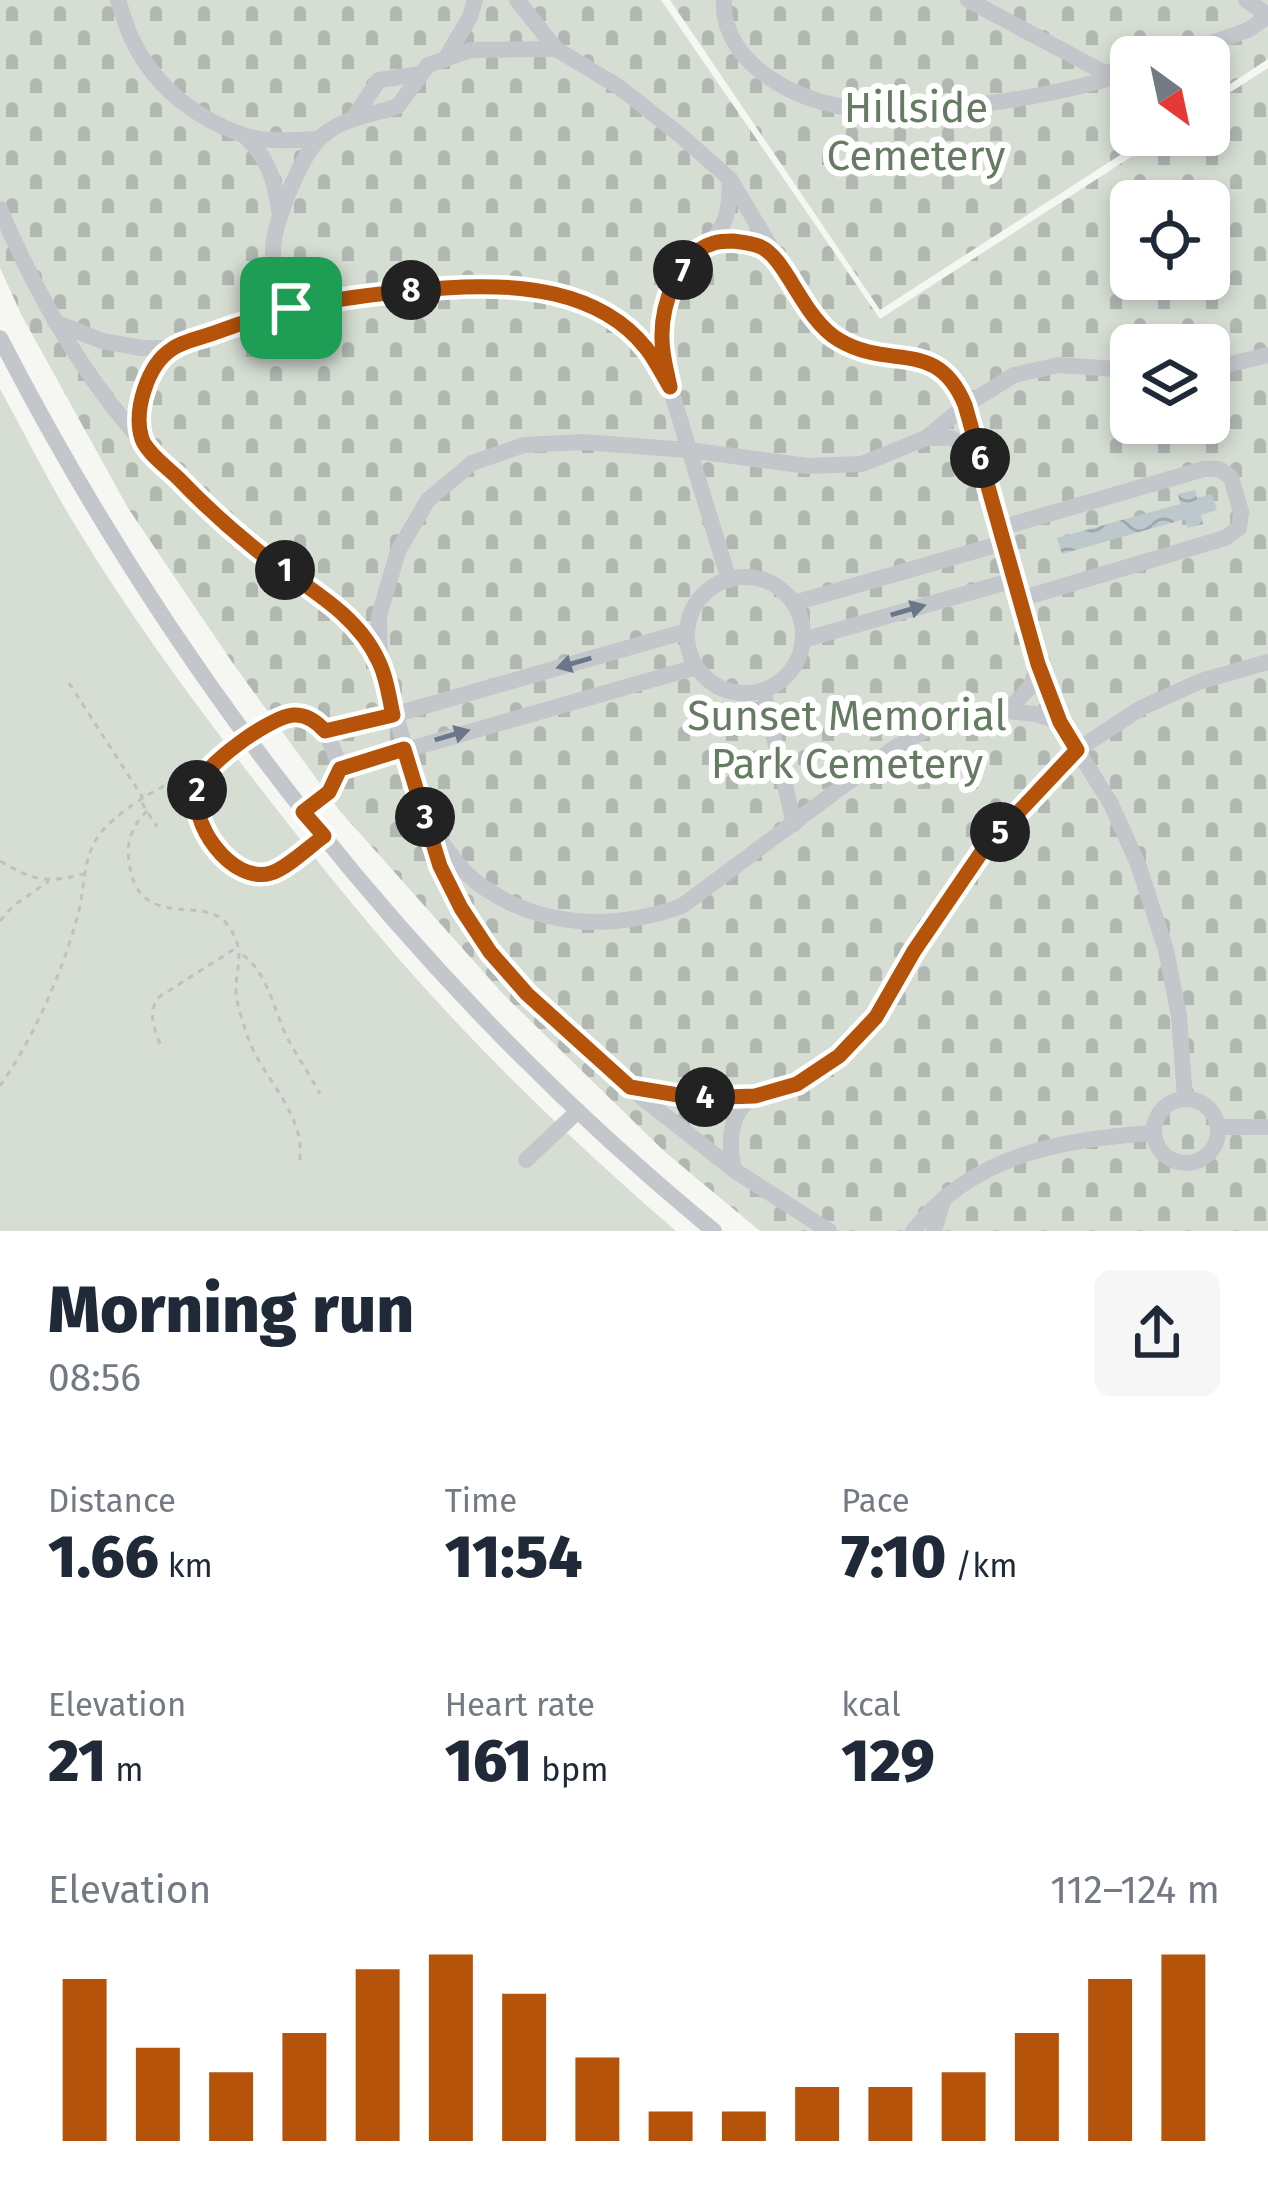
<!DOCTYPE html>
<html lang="en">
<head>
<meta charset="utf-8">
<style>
  body { margin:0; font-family:"Fira Sans",sans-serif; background:#f6f6f7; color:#1f2937; height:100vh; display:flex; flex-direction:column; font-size:45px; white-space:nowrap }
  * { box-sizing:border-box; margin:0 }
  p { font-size:39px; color:#747a83 }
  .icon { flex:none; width:66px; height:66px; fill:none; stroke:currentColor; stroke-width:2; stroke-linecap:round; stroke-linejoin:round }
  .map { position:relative; height:1231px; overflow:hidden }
  .panel { display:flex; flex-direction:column; background:#fff; flex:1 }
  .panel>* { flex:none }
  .needle { width:78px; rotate:147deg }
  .fabs { position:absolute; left:1110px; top:36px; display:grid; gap:24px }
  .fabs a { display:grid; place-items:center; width:120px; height:120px; border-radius:18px; background:#fff; box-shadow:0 6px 18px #0003; font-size:60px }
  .pin { position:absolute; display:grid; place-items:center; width:102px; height:102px; color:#fff; margin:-51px; border-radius:24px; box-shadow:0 6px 18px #0006 }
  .km { position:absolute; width:60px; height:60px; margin:-30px; border-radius:50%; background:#222; color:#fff; font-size:33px; line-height:60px; text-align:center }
  .round { display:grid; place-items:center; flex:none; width:126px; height:126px; border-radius:18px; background:#f6f6f7 }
  .overview { display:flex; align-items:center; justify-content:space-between; height:204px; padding:0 48px }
  h1 { font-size:66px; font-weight:800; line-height:90px }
  .metrics { display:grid; grid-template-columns:repeat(3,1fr); gap:18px; height:204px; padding:12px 48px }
  .metrics div { display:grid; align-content:center }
  .metrics b { font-size:60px; font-weight:800 }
  .metrics small { font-size:33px; font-weight:400 }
  .metrics p { font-size:33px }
  .chart { height:336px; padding:24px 48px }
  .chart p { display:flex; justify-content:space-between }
  .chart svg { width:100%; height:216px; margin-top:12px; stroke:#b45309; stroke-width:6 }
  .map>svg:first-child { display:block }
  .grass { fill:#d6ded4 }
  .cemetery { fill:url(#cemetery-stones); fill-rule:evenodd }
  .water { fill:url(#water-waves) }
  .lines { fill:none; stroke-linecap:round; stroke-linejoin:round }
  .path { stroke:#bfc0c3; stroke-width:3; stroke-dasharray:6 6; stroke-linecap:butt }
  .minor { stroke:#c3c6ca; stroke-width:16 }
  .oneway { fill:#697788 }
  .route-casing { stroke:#fff; stroke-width:24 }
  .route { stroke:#b45309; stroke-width:15 }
  .labels { text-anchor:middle; stroke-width:12; stroke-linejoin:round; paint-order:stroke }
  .park-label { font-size:42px; fill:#657c63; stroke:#fff }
</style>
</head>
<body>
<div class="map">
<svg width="1268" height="1231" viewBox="0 0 1268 1231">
  <defs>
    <pattern id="cemetery-stones" width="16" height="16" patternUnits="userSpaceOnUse" patternTransform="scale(3)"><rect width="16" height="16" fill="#d6ded4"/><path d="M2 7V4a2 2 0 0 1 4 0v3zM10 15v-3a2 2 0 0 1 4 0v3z" fill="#b1b8b2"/></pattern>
    <pattern id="water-waves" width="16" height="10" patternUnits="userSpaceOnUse" patternTransform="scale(3)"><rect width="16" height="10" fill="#bdc8cd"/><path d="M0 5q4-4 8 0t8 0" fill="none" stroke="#9da7ac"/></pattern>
  </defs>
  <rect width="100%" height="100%" fill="#f6f6f3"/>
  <path class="grass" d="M0 389C25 434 48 481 75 525 127 611 186 692 247 771 314 858 382 944 458 1024 527 1097 600 1165 676 1231H0Z"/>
  <g class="cemetery">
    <path d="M0 0H661L880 319 1165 135H1209V106L1268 68V1231H760L665 1152 504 995 339 810 232 662 128 508 22 316 0 268ZM1131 201H1209V279H1131ZM1131 345H1209V423H1131Z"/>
    <polygon points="670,0 1268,0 1268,59 1209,98 1209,57 1131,57 1131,135 1151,135 880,310"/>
  </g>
  <polygon class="water" points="1195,490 1197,498 1212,494 1217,510 1201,515 1203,524 1188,528 1185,519 1062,554 1057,538 1180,504 1178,494"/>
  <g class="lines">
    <g class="path">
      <polyline points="69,683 143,798"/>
      <polyline points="142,803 157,827"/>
      <path d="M147 811C133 825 126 841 129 861 137 933 202 894 226 923 248 951 235 966 236 993 237 1007 244 1024 248 1038 261 1076 309 1118 299 1163"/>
      <path d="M0 861C33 880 45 884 83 874"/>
      <polyline points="0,921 13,906 49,881"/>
      <path d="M243 955C267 973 273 1006 285 1033 295 1054 309 1073 320 1094"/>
      <path d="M160 1044C154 1026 147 1013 159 997L236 948"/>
      <path d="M0 1086C33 1039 62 973 77 918 85 892 82 861 97 838 111 815 163 783 188 776"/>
    </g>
    <g class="minor">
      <path d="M118 0C123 15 127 31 135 45 157 88 197 119 243 135 266 143 295 140 319 139"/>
      <polyline points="517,0 556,49 619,87 680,135 730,179 814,320 839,341 880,356 918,359 943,369 957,386 966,405 1038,663 1060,722"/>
      <path d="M724 0C722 24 735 49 753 65 818 123 910 114 990 103 1036 97 1080 88 1124 74"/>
      <polyline points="968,0 1103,72 1117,73"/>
      <polyline points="1246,0 1268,15"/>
      <polyline points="1172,57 1248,30 1268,16"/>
      <polyline points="445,59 470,17 475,0"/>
      <polyline points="354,117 379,80 421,74"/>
      <path d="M246 137C270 161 275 182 280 215"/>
      <path d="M0 209C36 294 82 375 144 444 175 478 210 508 244 539 267 560 294 574 318 593 343 612 361 636 379 662"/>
      <path d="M711 243C734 241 753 241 772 255"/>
      <path d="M291 308C283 291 274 272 273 253 272 226 300 158 319 139 341 117 371 116 398 106L428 65 471 50 556 49"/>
      <polyline points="55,322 102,341 142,348 172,348 245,321 301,305 369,293 460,287 532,291 582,300 616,319 647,349 670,387 729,580"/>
      <path d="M0 338C176 680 417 987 714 1231"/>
      <polyline points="1209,369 1268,355"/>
      <polyline points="1131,370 1059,365 1014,375 966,405 926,438 862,464 808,466 688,450 582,442 524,445 472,463 428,500 398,551 379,616 380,662 440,866 461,908 490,952 527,995 630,1087 696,1098 755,1096 798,1084 839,1056 876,1017 914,951 983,850 1077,750 1141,708 1201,681 1268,662"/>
      <path d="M667 372C659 332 661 285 694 255 707 244 719 236 725 219 730 208 729 192 730 180"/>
      <polyline points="927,438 951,438 978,451"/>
      <path d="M142 439C138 403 146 374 172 348"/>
      <polyline points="1000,528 1204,469 1219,469 1231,477 1241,512 1239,528 1225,538 1020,599"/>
      <circle cx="745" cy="635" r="58"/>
      <polyline points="794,603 1003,543"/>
      <polyline points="803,640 1014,580"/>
      <polyline points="763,690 794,824"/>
      <polyline points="1007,711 1031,686 1038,664"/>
      <polyline points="325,731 393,715 687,631"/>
      <polyline points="340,769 696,667"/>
      <path d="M303 812 329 792 340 769C321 702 292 705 242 744 228 754 208 764 201 780 183 816 230 887 272 873 287 868 310 846 324 836"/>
      <path d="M433 830C448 851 462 873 483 887 544 929 615 930 682 906L894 748 935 725 1007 711 1036 714 1060 722 1111 804 1138 864 1166 950 1179 1016 1185 1097"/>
      <polyline points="630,1088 734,1170 829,1231"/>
      <circle cx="1186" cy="1131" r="32"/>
      <polyline points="1219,1127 1268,1127"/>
      <polyline points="526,1160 578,1111"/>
      <path d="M734 1170C728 1143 729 1111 754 1097"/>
      <path d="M913 1231C972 1155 1061 1139 1153 1133"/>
      <polyline points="934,1231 944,1198"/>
    </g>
  </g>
  <defs><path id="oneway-solid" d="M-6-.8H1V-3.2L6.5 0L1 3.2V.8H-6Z" transform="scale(3)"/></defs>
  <g class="oneway">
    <use href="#oneway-solid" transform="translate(908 610) rotate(-16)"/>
    <use href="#oneway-solid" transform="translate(574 663) rotate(164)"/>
    <use href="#oneway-solid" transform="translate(452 735) rotate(-16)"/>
  </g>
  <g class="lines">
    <g class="route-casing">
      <path id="route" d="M733 241C742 242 753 243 761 247 787 259 803 319 839 340 891 371 937 337 965 405L1038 664 1060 722 1077 750 983 850 914 951 876 1017 839 1056 797 1084 755 1096 696 1098 630 1087 527 994 490 952 461 908 440 866 404 749 340 769 329 792 303 812 324 836C310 846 286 869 271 873 231 885 187 821 198 786 205 764 270 717 293 715 306 714 317 722 325 731L393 715C389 698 387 678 379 662 355 608 296 583 253 547 227 526 202 503 179 479 168 468 147 453 142 439 133 412 147 365 172 349 183 341 201 338 214 333 295 303 360 294 445 288 516 283 599 289 646 348 655 359 662 374 670 387 667 372 662 355 662 339 661 306 678 253 714 243 720 241 727 241 733 241Z"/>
    </g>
    <use href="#route" class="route"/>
  </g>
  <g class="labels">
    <g class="park-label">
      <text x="916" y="122">Hillside<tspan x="916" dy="48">Cemetery</tspan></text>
      <text x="847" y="730">Sunset Memorial<tspan x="847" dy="48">Park Cemetery</tspan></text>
    </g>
  </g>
</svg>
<div class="fabs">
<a><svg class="needle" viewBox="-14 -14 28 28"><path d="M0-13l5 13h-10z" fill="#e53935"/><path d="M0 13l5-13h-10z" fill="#747a83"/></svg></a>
<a><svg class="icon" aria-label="locate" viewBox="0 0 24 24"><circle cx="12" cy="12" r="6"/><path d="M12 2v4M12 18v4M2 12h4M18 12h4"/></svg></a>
<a><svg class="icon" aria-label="layers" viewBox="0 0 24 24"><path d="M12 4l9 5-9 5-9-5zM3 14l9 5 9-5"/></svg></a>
</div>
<div class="pin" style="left:291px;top:308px;background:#1e9e55"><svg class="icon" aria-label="arrive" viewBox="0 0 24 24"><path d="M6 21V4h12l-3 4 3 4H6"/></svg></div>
<b class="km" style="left:285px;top:570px">1</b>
<b class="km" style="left:197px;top:790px">2</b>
<b class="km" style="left:425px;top:817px">3</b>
<b class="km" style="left:705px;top:1097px">4</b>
<b class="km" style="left:1000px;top:832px">5</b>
<b class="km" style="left:980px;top:458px">6</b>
<b class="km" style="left:683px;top:270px">7</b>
<b class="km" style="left:411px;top:290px">8</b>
</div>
<section class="panel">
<div class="overview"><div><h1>Morning run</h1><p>08:56</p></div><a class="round"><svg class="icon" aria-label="share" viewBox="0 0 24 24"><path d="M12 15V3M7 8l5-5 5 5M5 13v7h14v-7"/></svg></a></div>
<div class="metrics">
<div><p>Distance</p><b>1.66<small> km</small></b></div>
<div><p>Time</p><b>11:54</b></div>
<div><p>Pace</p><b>7:10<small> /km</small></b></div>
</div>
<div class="metrics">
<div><p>Elevation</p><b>21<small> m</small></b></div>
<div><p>Heart rate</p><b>161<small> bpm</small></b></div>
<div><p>kcal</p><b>129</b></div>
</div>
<div class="chart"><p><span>Elevation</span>112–124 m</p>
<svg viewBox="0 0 160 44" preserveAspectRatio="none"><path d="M5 44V11M15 44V25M25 44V30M35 44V22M45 44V9M55 44V6M65 44V14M75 44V27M85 44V38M95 44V38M105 44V33M115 44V33M125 44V30M135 44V22M145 44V11M155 44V6"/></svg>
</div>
</section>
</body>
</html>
